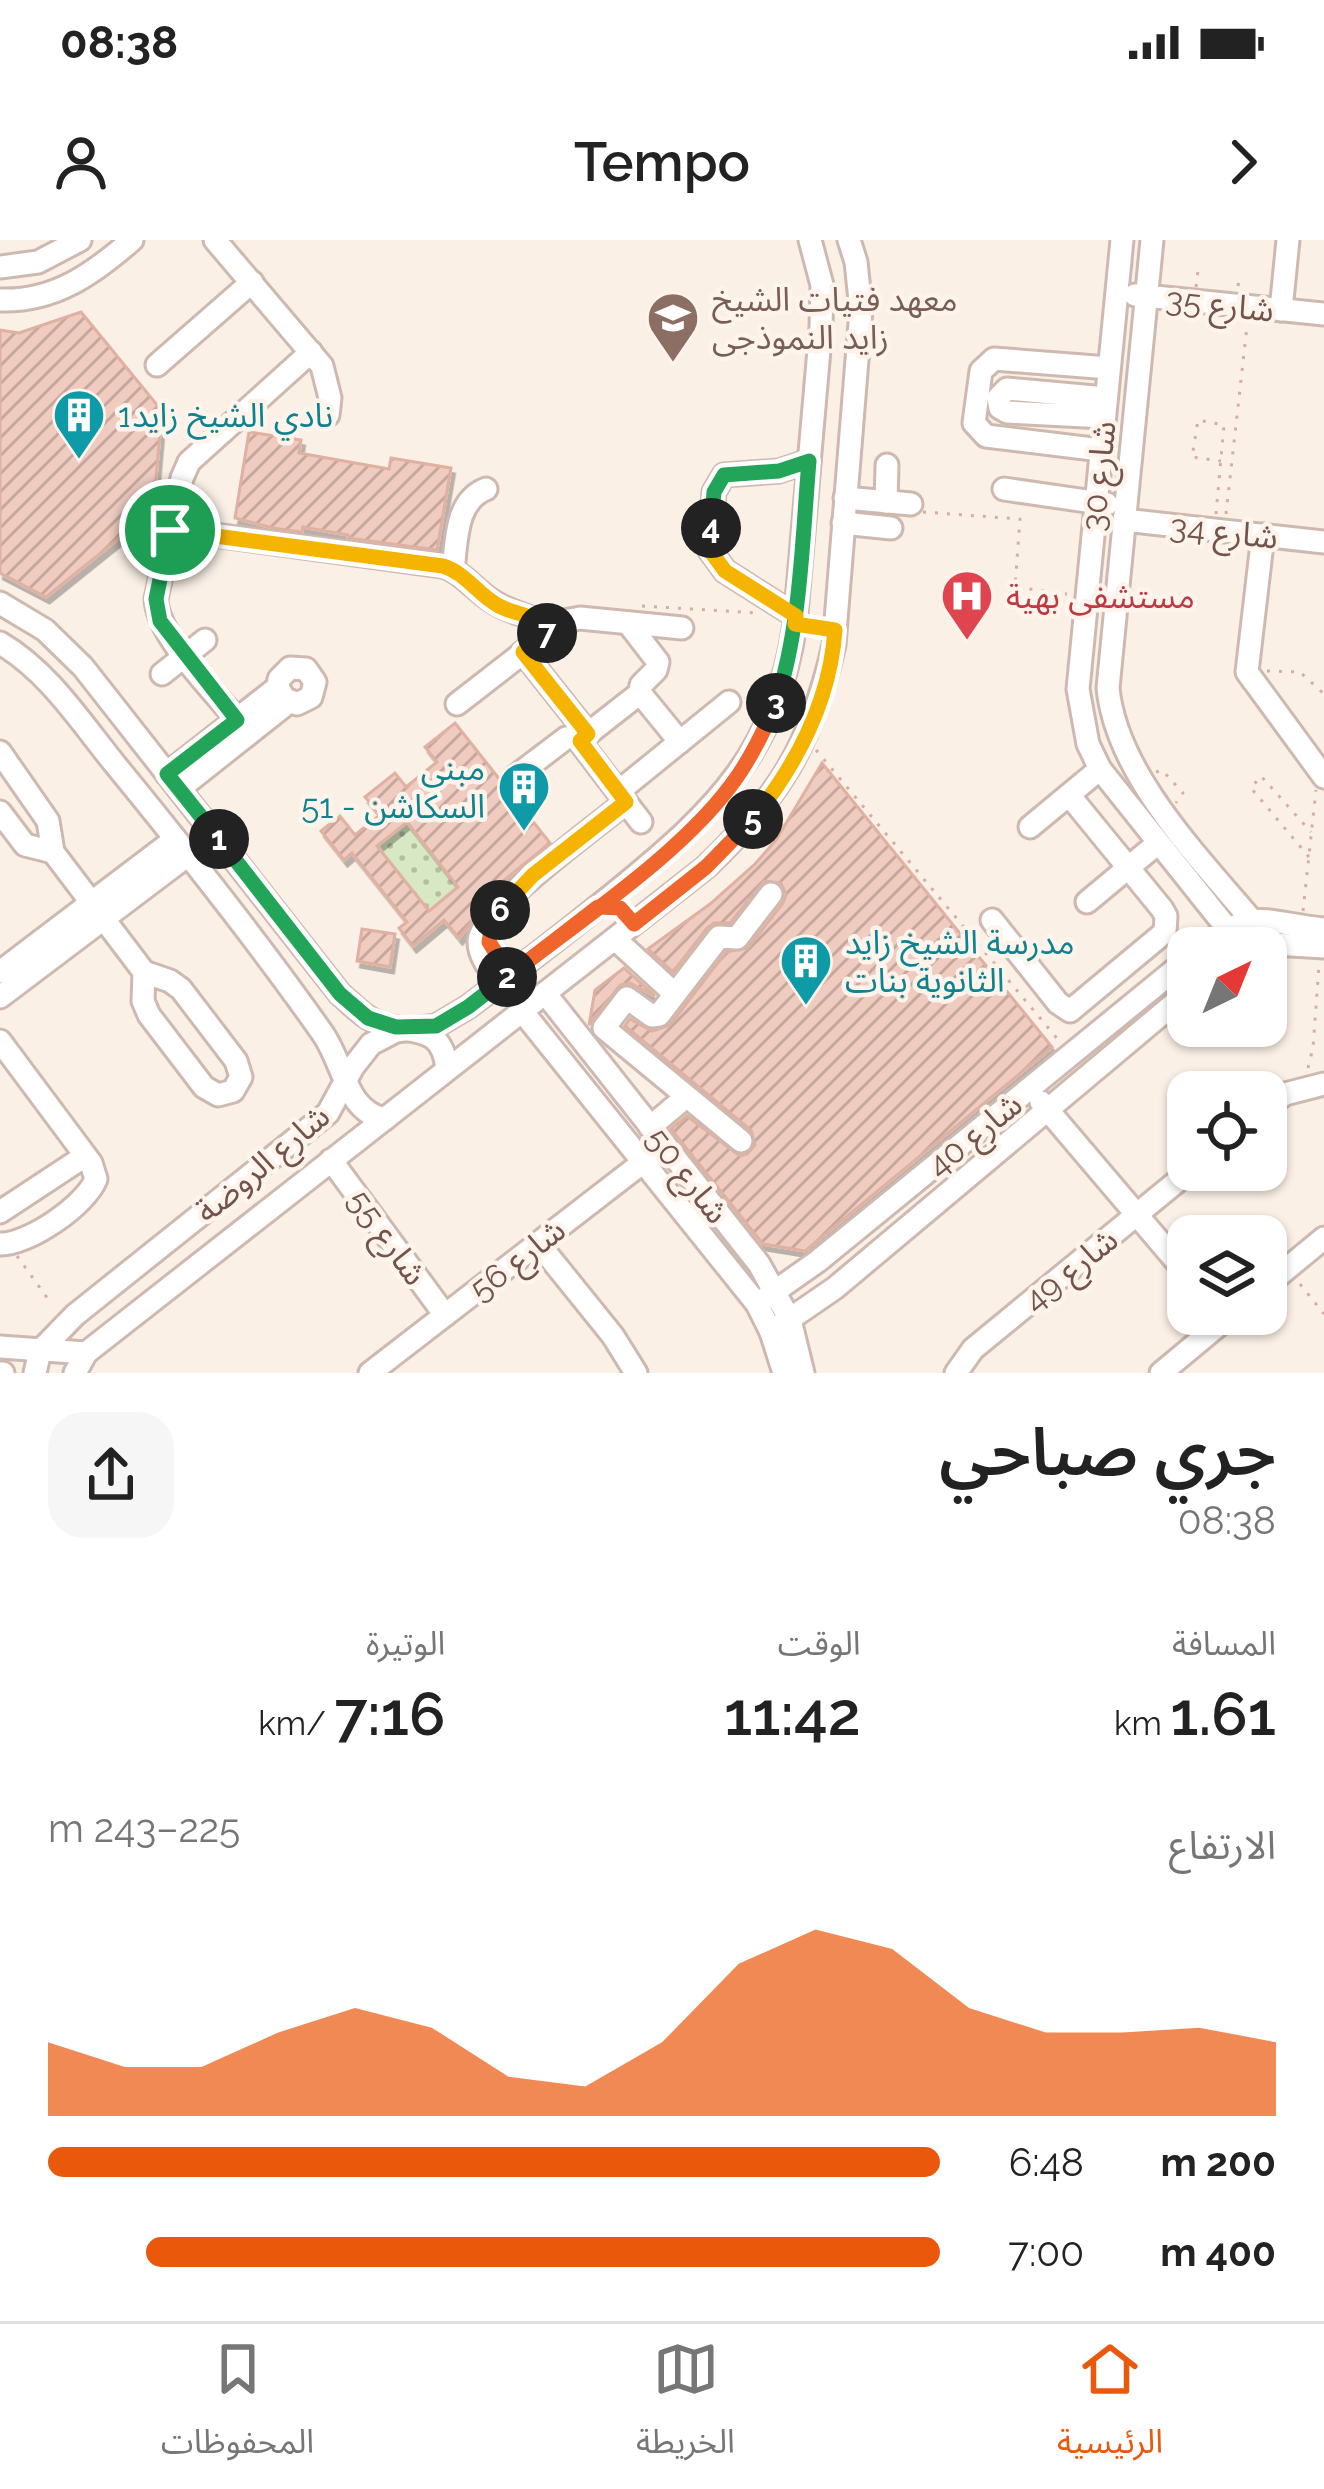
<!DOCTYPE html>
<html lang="ar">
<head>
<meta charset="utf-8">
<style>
  body { margin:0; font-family:Raleway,"Noto Sans Arabic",sans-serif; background:#f6f6f6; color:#222; direction:rtl; height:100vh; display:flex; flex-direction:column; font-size:45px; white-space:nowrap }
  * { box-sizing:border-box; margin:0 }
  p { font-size:39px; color:#767676 }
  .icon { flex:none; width:66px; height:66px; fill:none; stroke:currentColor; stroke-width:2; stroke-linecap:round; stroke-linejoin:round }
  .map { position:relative; height:1133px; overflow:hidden; direction:ltr }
  .side { display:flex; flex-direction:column; background:#fff; flex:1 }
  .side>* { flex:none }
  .needle { width:78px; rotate:43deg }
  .buttons { position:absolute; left:1167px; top:687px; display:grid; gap:24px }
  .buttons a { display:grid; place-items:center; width:120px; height:120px; border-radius:24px; background:#fff; box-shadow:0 3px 9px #0004; font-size:60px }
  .pin { position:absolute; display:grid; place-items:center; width:102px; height:102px; color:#fff; margin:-51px; border:6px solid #fff; border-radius:50%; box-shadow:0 3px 12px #0007 }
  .km { position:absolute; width:60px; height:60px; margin:-30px; border-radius:50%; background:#222; color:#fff; font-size:33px; line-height:60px; text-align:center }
  .round { display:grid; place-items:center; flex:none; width:126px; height:126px; border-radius:36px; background:#f6f6f6 }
  .summary { display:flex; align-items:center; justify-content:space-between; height:204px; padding:0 48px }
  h1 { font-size:66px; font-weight:600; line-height:90px }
  .metrics { display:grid; grid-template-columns:repeat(3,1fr); gap:18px; height:204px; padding:12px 48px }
  .metrics div { display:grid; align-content:center }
  .metrics b { font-size:60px; font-weight:600 }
  .metrics small { font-size:33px; font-weight:400 }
  .metrics p { font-size:33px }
  .chart { height:336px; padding:24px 48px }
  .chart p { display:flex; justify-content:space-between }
  .chart svg { width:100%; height:216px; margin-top:12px; fill:#ea580c; opacity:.7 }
  ul { padding:0 48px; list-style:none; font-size:39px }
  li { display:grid; grid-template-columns:192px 144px 1fr; align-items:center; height:90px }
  li i { height:30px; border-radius:15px; background:#ea580c }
  .status { display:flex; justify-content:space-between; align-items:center; height:84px; padding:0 60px; background:#fff; direction:ltr }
  .status svg { height:33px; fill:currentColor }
  header { display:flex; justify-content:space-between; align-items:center; height:156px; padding:0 48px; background:#fff; font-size:54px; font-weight:600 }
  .tabs { display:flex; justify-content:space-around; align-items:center; height:168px; border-top:3px solid #e0e0e0; background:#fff; font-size:33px; color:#767676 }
  .tabs a { display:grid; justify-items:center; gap:6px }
  .tabs .selected { color:#ea580c }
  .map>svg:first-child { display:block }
  .garden { fill:url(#garden-dots) }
  .building { fill:url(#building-hatch); stroke:#e0b0a1; stroke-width:3; fill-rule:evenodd; filter:url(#shadow) }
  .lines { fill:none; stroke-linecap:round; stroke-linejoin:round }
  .minor-casing { stroke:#ceb9b0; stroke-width:27 }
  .path { stroke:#d3aea3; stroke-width:3; stroke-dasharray:3 9; stroke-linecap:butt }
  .minor { stroke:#fff; stroke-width:21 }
  .split-1-casing { stroke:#fff; stroke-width:24 }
  .split-2-casing { stroke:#fff; stroke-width:24 }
  .split-3-casing { stroke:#fff; stroke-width:24 }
  .split-4-casing { stroke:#fff; stroke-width:24 }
  .split-5-casing { stroke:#fff; stroke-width:24 }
  .split-6-casing { stroke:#fff; stroke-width:24 }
  .split-7-casing { stroke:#fff; stroke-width:24 }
  .split-8-casing { stroke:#fff; stroke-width:24 }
  .split-1 { stroke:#22a559; stroke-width:15 }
  .split-2 { stroke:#22a559; stroke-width:15 }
  .split-3 { stroke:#f0652b; stroke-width:15 }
  .split-4 { stroke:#22a559; stroke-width:15 }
  .split-5 { stroke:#f5b400; stroke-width:15 }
  .split-6 { stroke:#f0652b; stroke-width:15 }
  .split-7 { stroke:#f5b400; stroke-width:15 }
  .split-8 { stroke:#f5b400; stroke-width:15 }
  .labels { text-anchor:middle; stroke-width:9; stroke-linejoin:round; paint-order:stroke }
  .education-label { font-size:33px; fill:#785e54; stroke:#fef4ec; text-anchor:start }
  .street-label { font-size:33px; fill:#73544d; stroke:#fef4ec }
  .culture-label { font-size:33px; fill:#0d838f; stroke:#fef4ec; text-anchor:start }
  .health-label { font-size:33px; fill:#be3a42; stroke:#fef4ec; text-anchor:start }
</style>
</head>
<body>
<div class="status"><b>08:38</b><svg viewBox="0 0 49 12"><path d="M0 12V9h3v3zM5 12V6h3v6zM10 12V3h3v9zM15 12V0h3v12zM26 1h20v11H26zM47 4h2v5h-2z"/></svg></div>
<header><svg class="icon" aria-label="forward" viewBox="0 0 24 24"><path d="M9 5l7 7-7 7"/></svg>Tempo<svg class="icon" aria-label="person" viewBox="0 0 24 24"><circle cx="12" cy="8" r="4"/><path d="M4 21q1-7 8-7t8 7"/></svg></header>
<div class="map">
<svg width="1324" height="1133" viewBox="0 0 1324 1133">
  <defs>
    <pattern id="garden-dots" width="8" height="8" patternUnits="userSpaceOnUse" patternTransform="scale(3)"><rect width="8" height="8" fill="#d8e8c5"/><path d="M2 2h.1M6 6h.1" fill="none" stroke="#b4bfa2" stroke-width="1.8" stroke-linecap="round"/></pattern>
    <pattern id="building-hatch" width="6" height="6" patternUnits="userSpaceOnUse" patternTransform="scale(3)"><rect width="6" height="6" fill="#efcbc0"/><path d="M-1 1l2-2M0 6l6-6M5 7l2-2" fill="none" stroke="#c6a79e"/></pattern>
    <filter id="shadow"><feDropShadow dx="3.5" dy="6" stdDeviation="0" flood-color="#0004"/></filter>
  </defs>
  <rect width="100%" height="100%" fill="#fbf0e6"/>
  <polygon class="garden" points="407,582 458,647 429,671 377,606"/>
  <g class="building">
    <polygon points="81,72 162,171 153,271 46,357 0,333 0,90 19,93"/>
    <polygon points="249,192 301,200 299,213 389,229 391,218 451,228 437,310 348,298 348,295 303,287 302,292 273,288 235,278"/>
    <path d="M455 483 550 603 492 650 494 653 459 698 444 680 413 706 399 688 407 682 352 613 344 620 321 591 340 576 355 595 380 575 365 557 395 533 406 547 437 522 425 507ZM407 582 458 647 429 671 377 606Z"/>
    <polygon points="822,523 1052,807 805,1011 763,1004 671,889 687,876 740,916 747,914 755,905 751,890 625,786 630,779 652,791 670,785 726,712 748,708 783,663 786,655 781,643 764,641 730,683 714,683 707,688 673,732 648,709 710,664 755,624 776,600"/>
    <polygon points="362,689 395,694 390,727 357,721"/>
    <polygon points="624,728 655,756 630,743 620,745 589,785 595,750"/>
  </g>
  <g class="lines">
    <g class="minor-casing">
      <g id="minor">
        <polyline points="215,0 322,126 330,158 328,175"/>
        <polyline points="1122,0 1078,449 1088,504 1100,529 1242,707"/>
        <path d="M1152 0 1108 448C1117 541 1212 630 1270 702"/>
        <polyline points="0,27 38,22 80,0"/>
        <polyline points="1135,55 1324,74"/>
        <path d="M0 60C54 62 93 34 132 0"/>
        <polyline points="1281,70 1288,0"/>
        <polyline points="157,125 252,42"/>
        <polyline points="1104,177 1007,172 1000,168 998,158 1007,149 1106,158"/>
        <polyline points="1101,210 986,196 974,183 981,131 994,119 1109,128"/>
        <polyline points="1004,249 1107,264"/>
        <polyline points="845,258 911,264"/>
        <polyline points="886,262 887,225"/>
        <polyline points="1124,280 1324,302"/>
        <polyline points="843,283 891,288"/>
        <path d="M170 289 443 326C465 333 478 355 499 365 519 376 533 374 549 392"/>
        <polyline points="1263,295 1247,432 1324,537"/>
        <path d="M453 329C457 301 455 261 486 249"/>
        <path d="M0 363 45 390 83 427 340 754C353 765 364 778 381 784 413 795 442 783 447 829"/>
        <polyline points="796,376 725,331 709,309 714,252 724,235 779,231 809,221"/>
        <polyline points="628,383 658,422 656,430 641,445 640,453 680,502"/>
        <path d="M0 403C48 431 80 481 114 523 186 611 258 701 323 794 344 824 346 872 385 879"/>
        <polyline points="523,412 588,494"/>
        <polyline points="162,434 205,400"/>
        <polyline points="457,464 564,381 580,378 682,388"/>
        <path d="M237 480C213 450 157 396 156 359L182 238 189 222 311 112"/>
        <polyline points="580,500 640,453"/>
        <polyline points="0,512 48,581 53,612 144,732"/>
        <polyline points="167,534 278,447 279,439 290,428 306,429 315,442 311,457 297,464 284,458 278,447"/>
        <polyline points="516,536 566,498 576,497 641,582"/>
        <polyline points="179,549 289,462"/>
        <polyline points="618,552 729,462"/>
        <polyline points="0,572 25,605 53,612"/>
        <polyline points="1030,587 1100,529"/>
        <polyline points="1087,662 1158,603"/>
        <polyline points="992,680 1058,763 1070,771 1165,692 1166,676 1162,669 1069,555"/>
        <polyline points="615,699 675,754"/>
        <polyline points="1259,703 1324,707"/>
        <path d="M1202 708C1253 666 1263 683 1324 689"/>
        <polyline points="0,732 175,599"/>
        <polygon points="144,732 170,741 181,749 236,821 241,837 233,851 218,855 204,847 149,775 143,761"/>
        <path d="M500 743C491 731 479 717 479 702 478 672 599 584 626 562"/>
        <polyline points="545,753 759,1024 790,1080 803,1133"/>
        <polyline points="0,757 188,615"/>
        <polyline points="522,771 757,1064 771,1092 784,1133"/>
        <path d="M0 801 91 923 96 939C86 965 28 1005 0 1004"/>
        <polyline points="1041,862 1188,1035"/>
        <polyline points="1266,868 1285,854 1324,844"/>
        <polyline points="650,887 686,857"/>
        <polyline points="741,901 604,788 627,758 652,776 659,775 719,697 737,698 771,654"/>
        <polyline points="331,920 445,1075"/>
        <polyline points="0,972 85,916"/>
        <polyline points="538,1003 613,1096 636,1133"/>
        <polyline points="1266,1046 1324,998"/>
        <polyline points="757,1064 818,1021 1188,719"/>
        <polyline points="771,1092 835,1048 1188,752"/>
        <polyline points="0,1107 86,1113"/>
        <polyline points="0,1133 3,1133"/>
        <path d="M35 1133 40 1111 75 1075 328 873 353 827 371 804 396 791 436 786 468 767C520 728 572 688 622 647 717 569 776 512 795 384L821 87 822 45 810 0"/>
        <path d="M75 1133 86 1113 706 627C780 556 811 505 834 405L861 70 856 22 849 0"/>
        <polyline points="370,1133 655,913"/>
        <polyline points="956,1133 973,1109 1191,930"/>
        <polyline points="1161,1133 1232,1074"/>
      </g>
    </g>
    <g class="path">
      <polyline points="1238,46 1240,35"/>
      <polyline points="1196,47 1198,31"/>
      <polyline points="923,272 1020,279 1015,347 1067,354"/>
      <polyline points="1216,274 1224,185 1198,180 1192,217 1221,221"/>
      <polyline points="1226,274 1247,86"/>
      <polyline points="642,366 758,373"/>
      <polyline points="1267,431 1300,432 1324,454"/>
      <polyline points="816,510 1060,802"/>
      <polyline points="1156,532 1162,530 1183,553 1176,563"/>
      <polyline points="1309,617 1251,548 1261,536 1311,592"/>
      <polyline points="1303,671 1316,550"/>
      <polyline points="1308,828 1313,808 1319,725"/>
      <polyline points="17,1016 48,1059"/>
      <polyline points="1300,1044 1324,1074"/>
    </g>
    <use href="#minor" class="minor"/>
  </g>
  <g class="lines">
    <g class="split-1-casing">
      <polyline id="split-1" points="170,290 156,359 160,381 237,480 167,534 219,599"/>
    </g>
    <g class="split-2-casing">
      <polyline id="split-2" points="219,599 340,754 368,778 396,787 436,786 468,767 507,737"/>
    </g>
    <g class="split-3-casing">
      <path id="split-3" d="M507 737C579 681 686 611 737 537 753 514 765 489 776 463"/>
    </g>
    <g class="split-4-casing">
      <path id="split-4" d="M711 288 714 252 724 235 779 231 809 221C802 302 801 386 776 463"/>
    </g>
    <g class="split-5-casing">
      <path id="split-5" d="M711 288 709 309 725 331 796 376 795 384 835 390C830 461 797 524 753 579"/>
    </g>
    <g class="split-6-casing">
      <polyline id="split-6" points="500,670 493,680 489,702 510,735 598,667 620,668 634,684 706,627 753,579"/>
    </g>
    <g class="split-7-casing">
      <polyline id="split-7" points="500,670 533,635 626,562 580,501 588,494 523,412 547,393"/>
    </g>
    <g class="split-8-casing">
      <path id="split-8" d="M170 290 443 326C466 333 478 355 499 366 519 376 535 373 547 393"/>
    </g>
    <use href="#split-1" class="split-1"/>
    <use href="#split-2" class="split-2"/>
    <use href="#split-3" class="split-3"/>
    <use href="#split-4" class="split-4"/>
    <use href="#split-5" class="split-5"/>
    <use href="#split-6" class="split-6"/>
    <use href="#split-7" class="split-7"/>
    <use href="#split-8" class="split-8"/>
  </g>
  <defs>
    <g id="university-pin" transform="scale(2.7)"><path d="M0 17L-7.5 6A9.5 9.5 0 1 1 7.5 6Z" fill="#8d6e63" stroke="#fef4ec"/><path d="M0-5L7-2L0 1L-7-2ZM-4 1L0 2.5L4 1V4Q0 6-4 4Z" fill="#fff"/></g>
    <g id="building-pin" transform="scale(2.7)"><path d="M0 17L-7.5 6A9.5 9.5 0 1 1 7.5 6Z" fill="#0f9aa8" stroke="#fef4ec"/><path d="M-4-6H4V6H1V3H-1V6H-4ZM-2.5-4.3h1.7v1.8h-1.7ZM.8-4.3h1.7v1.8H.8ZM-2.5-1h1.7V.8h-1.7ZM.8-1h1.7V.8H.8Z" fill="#fff"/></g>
    <g id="hospital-pin" transform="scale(2.7)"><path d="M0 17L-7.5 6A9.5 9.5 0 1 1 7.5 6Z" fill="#e0444e" stroke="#fef4ec"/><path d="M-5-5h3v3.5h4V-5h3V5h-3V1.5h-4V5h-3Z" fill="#fff"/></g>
  </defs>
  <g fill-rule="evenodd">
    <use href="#university-pin" x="673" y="78"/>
    <use href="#building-pin" x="79" y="175"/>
    <use href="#hospital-pin" x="967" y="356"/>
    <use href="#building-pin" x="524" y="547"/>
    <use href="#building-pin" x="806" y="721"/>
  </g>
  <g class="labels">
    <g class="education-label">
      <text x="712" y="71">معهد فتيات الشيخ<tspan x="712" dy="38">زايد النموذجى</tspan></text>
    </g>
    <g class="street-label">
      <text transform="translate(1220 64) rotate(6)" y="12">شارع 35</text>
      <text transform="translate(1098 236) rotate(-84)" y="12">شارع 30</text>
      <text transform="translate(1224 291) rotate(6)" y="12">شارع 34</text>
      <text transform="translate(974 894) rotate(-39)" y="12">شارع 40</text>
      <text transform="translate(262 923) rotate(-40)" y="12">شارع الروضة</text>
      <text transform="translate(688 935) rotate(52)" y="12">شارع 50</text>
      <text transform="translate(388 997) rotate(54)" y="12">شارع 55</text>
      <text transform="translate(517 1019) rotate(-38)" y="12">شارع 56</text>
      <text transform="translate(1070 1029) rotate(-39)" y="12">شارع 49</text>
    </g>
    <g class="culture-label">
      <text x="118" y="187">نادي الشيخ زايد1</text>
      <text x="485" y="540" text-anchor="end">مبنى<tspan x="485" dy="38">السكاشن - 51</tspan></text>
      <text x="845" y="714">مدرسة الشيخ زايد<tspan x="845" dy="38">الثانوية بنات</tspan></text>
    </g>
    <g class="health-label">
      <text x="1006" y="368">مستشفى بهية</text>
    </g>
  </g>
</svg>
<div class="buttons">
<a><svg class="needle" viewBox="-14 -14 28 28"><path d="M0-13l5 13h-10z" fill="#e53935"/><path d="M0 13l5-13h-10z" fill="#767676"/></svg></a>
<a><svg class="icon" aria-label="locate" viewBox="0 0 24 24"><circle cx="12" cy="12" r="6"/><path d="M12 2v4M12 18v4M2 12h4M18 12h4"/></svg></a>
<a><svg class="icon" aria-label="layers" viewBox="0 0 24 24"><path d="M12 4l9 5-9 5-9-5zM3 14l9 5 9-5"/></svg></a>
</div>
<div class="pin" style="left:170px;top:290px;background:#1e9e55"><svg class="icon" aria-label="arrive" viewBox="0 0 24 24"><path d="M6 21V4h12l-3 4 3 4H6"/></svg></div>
<b class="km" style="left:219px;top:599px">1</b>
<b class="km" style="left:507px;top:737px">2</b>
<b class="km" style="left:776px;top:463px">3</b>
<b class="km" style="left:711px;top:288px">4</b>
<b class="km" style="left:753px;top:579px">5</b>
<b class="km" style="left:500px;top:670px">6</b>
<b class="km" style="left:547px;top:393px">7</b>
</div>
<section class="side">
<div class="summary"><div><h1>جري صباحي</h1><p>08:38</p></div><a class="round"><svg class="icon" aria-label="share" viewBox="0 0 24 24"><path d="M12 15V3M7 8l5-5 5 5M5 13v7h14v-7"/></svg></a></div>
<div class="metrics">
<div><p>المسافة</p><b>1.61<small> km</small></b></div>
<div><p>الوقت</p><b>11:42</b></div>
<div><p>الوتيرة</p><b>7:16<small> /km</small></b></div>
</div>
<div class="chart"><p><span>الارتفاع</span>225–243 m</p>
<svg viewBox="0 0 160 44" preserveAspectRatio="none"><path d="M0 44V29L10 34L20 34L30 27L40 22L50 26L60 36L70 38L80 29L90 13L100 6L110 10L120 22L130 27L140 27L150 26L160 29V44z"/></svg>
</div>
<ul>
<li><b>200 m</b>6:48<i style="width:100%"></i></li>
<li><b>400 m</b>7:00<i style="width:89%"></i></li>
</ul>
</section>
<nav class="tabs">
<a class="selected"><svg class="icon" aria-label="home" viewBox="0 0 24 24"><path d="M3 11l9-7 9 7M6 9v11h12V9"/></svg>الرئيسية</a>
<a><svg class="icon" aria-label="map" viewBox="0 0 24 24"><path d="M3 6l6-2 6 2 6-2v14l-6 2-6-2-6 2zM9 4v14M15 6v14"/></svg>الخريطة</a>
<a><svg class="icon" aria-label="saved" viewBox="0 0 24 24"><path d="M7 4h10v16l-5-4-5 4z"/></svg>المحفوظات</a>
</nav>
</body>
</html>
